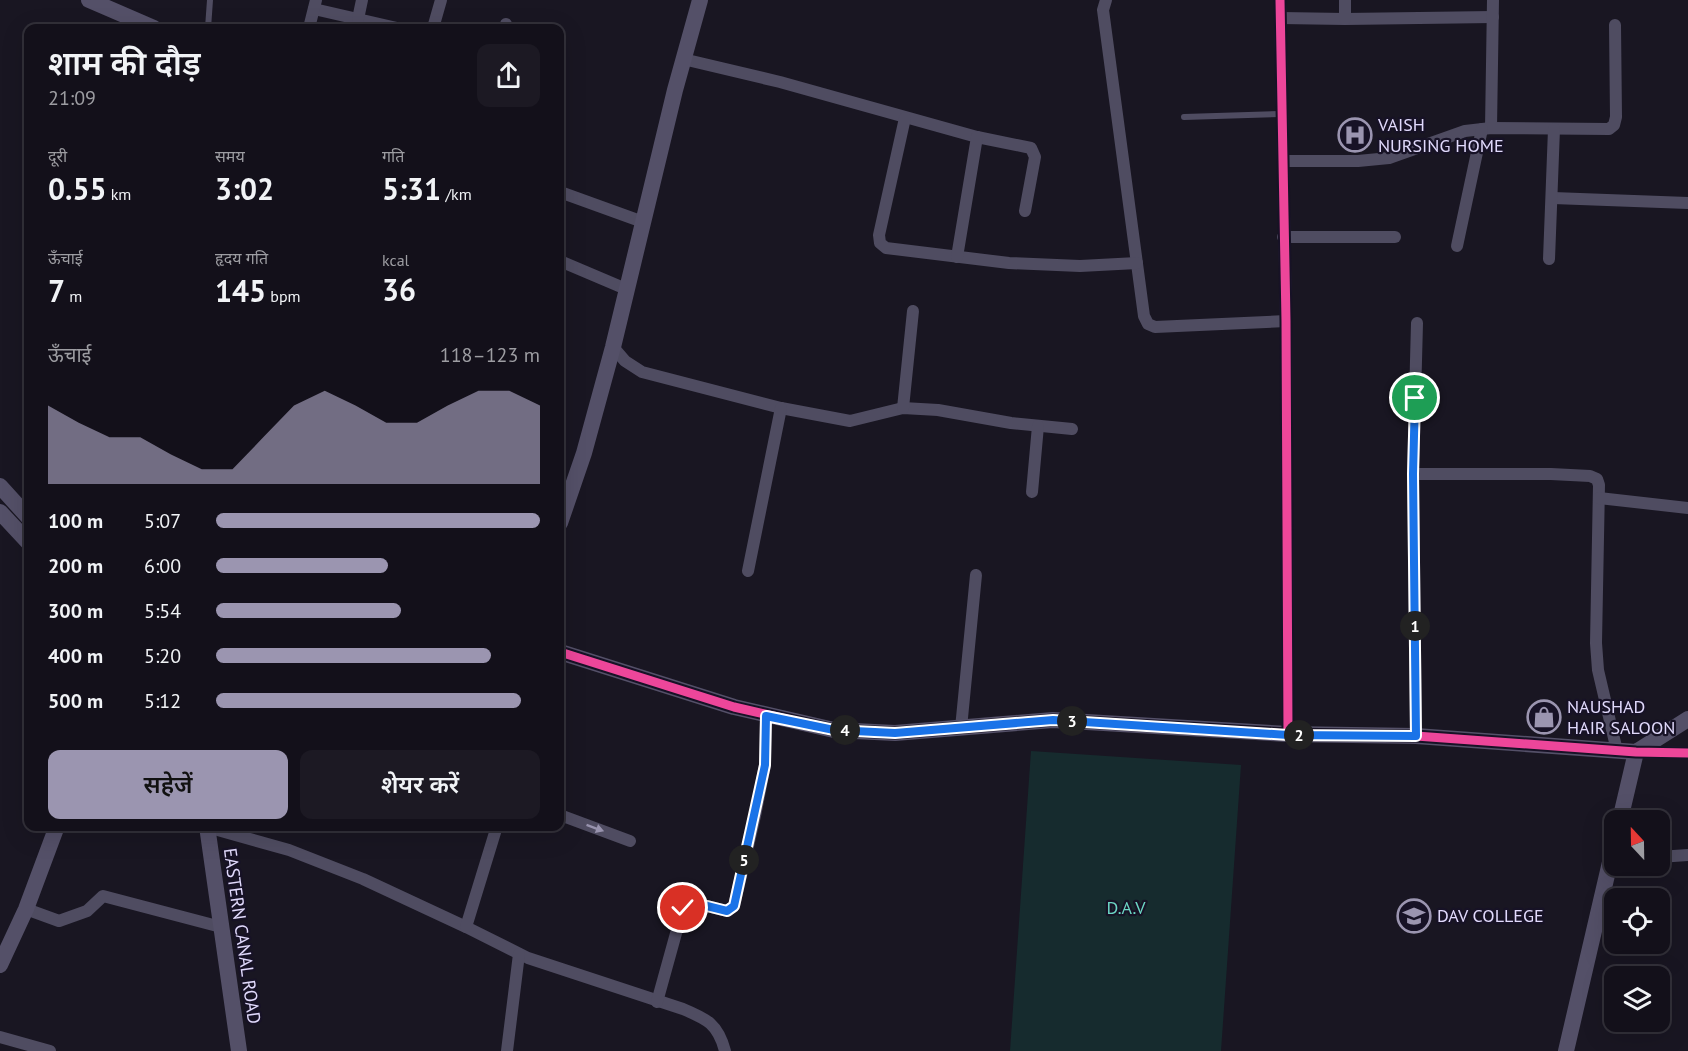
<!DOCTYPE html>
<html lang="hi">
<head>
<meta charset="utf-8">
<style>
  body { margin:0; font-family:"PT Sans","Noto Sans Devanagari",sans-serif; background:#1c1923; color:#f1f3f6; height:100vh; display:flex; flex-direction:column; font-size:22px; white-space:nowrap }
  * { box-sizing:border-box; margin:0 }
  p { font-size:20px; color:#9d9da2 }
  .icon { flex:none; width:33px; height:33px; fill:none; stroke:currentColor; stroke-width:2; stroke-linecap:round; stroke-linejoin:round }
  .map { position:relative; flex:1; overflow:hidden }
  .details { position:absolute; left:24px; top:24px; width:540px; height:807px; display:flex; flex-direction:column; background:#13101a; border-radius:12px; box-shadow:0 6px 24px #0002,0 0 0 2px #323039 }
  .details>* { flex:none }
  .needle { width:39px; rotate:338deg }
  .tools { position:absolute; left:1604px; top:810px; display:grid; gap:12px }
  .tools a { display:grid; place-items:center; width:66px; height:66px; border-radius:12px; background:#13101a; box-shadow:0 6px 24px #0002,0 0 0 2px #323039; font-size:30px }
  .pin { position:absolute; display:grid; place-items:center; width:51px; height:51px; color:#fff; margin:-26px; border:3px solid #fff; border-radius:50%; box-shadow:0 2px 6px #0007 }
  .km { position:absolute; width:30px; height:30px; margin:-15px; border-radius:50%; background:#222; color:#fff; font-size:16px; line-height:30px; text-align:center }
  .round { display:grid; place-items:center; flex:none; width:63px; height:63px; border-radius:12px; background:#1c1923 }
  .summary { display:flex; align-items:center; justify-content:space-between; height:102px; padding:0 24px }
  h1 { font-size:33px; font-weight:600; line-height:45px }
  .figures { display:grid; grid-template-columns:repeat(3,1fr); gap:9px; height:102px; padding:6px 24px }
  .figures div { display:grid; align-content:center }
  .figures b { font-size:30px; font-weight:600 }
  .figures small { font-size:16px; font-weight:400 }
  .figures p { font-size:16px }
  .chart { height:168px; padding:12px 24px }
  .chart p { display:flex; justify-content:space-between }
  .chart svg { width:100%; height:108px; margin-top:6px; fill:#9b95b0; opacity:.7 }
  .primary-button { display:flex; gap:12px; margin-top:auto; padding:12px 24px }
  .primary-button a { flex:1; height:69px; border-radius:12px; background:#9b95b0; color:#111; font-size:24px; font-weight:600; line-height:69px; text-align:center }
  .primary-button a+a { background:#1c1923; color:#f1f3f6 }
  ul { padding:0 24px; list-style:none; font-size:20px }
  li { display:grid; grid-template-columns:96px 72px 1fr; align-items:center; height:45px }
  li i { height:15px; border-radius:8px; background:#9b95b0 }
  .map>svg:first-child { display:block }
  .green { fill:#162b2e }
  .lines { fill:none; stroke-linecap:round; stroke-linejoin:round }
  .lane { stroke:#4f4c61; stroke-width:6 }
  .street { stroke:#4f4c61; stroke-width:12 }
  .secondary { stroke:#545068; stroke-width:16 }
  .cycleway-casing { stroke:#171226; stroke-width:13 }
  .cycleway { stroke:#ed469a; stroke-width:9 }
  .oneway { fill:#9893ae }
  .route-casing { stroke:#fff; stroke-width:12 }
  .route { stroke:#1a73e8; stroke-width:8 }
  .labels { text-anchor:middle; stroke-width:4.5; stroke-linejoin:round; paint-order:stroke }
  .poi-label { font-size:18px; fill:#e1dafc; stroke:#171226; text-anchor:start }
  .park-label { font-size:18px; fill:#6cd6c4; stroke:#171226 }
  .street-label { font-size:18px; fill:#e1dafc; stroke:#171226 }
</style>
</head>
<body>
<div class="map">
<svg width="1688" height="1051" viewBox="0 0 1688 1051">
  <rect width="100%" height="100%" fill="#191622"/>
  <polygon class="green" points="1031,751 1241,765 1221,1051 1010,1051"/>
  <g class="lines">
    <g class="lane">
      <polyline points="208,28 210,0"/>
      <polyline points="1184,117 1281,114"/>
    </g>
    <g class="street">
      <polyline points="1106,0 1103,10 1144,316 1148,324 1155,327 1286,321"/>
      <polyline points="1280,0 1286,321 1288,734"/>
      <polyline points="314,9 397,28"/>
      <polyline points="1281,18 1345,19 1493,17"/>
      <polyline points="358,19 362,0"/>
      <polyline points="1345,19 1345,0"/>
      <polyline points="309,28 316,0"/>
      <polyline points="433,28 441,0"/>
      <polyline points="505,28 506,24"/>
      <polyline points="683,59 780,82 977,137 1031,148 1035,157 1025,211"/>
      <polyline points="905,118 879,235 880,243 886,248 1009,263 1080,266 1137,263"/>
      <polyline points="1491,128 1493,0"/>
      <polyline points="1283,161 1358,161 1389,158 1465,131 1491,128 1609,129 1614,125 1616,117 1615,25"/>
      <polyline points="560,192 643,222"/>
      <polyline points="1553,198 1688,203"/>
      <polyline points="1283,237 1395,237"/>
      <polyline points="1457,246 1482,129"/>
      <polyline points="957,257 977,137"/>
      <polyline points="1549,259 1554,129"/>
      <polyline points="560,261 626,289"/>
      <polyline points="613,347 625,361 642,372 781,408 850,421 903,408 938,410 1011,423 1072,429"/>
      <polyline points="903,408 913,311"/>
      <polyline points="1413,474 1551,474 1590,476 1597,479 1599,485 1596,643 1598,670 1617,751"/>
      <polyline points="1032,492 1038,426"/>
      <polyline points="1599,498 1688,508"/>
      <polyline points="748,571 781,408"/>
      <polyline points="961,728 976,575"/>
      <polyline points="1416,736 1413,474 1417,323"/>
      <polyline points="1636,752 1688,753"/>
      <polyline points="560,815 630,841"/>
      <path d="M207 827 289 850 363 879 466 927 528 958 683 1009C707 1019 718 1024 725 1051"/>
      <polyline points="1659,857 1688,855"/>
      <polyline points="26,909 59,921 87,911 103,896 221,927"/>
      <polyline points="466,927 497,826"/>
      <polyline points="657,1002 683,908 686,904 691,902 727,911 734,906 755,816 765,765 766,716"/>
      <polyline points="0,1037 50,1051"/>
      <polyline points="507,1051 519,954"/>
    </g>
    <g class="secondary">
      <polyline points="89,0 154,28"/>
      <polyline points="0,486 28,517"/>
      <polyline points="0,512 28,542"/>
      <polyline points="560,523 584,453 613,347 675,90 700,0"/>
      <polyline points="560,652 734,707 834,730 895,733 1053,720 1288,734 1416,736 1636,752 1688,719"/>
      <polyline points="1620,820 1636,752"/>
      <polyline points="207,826 239,1051"/>
      <polyline points="0,965 26,909 57,826"/>
      <polyline points="1566,1051 1614,845"/>
    </g>
    <g class="cycleway-casing">
      <g id="cycleway">
        <polyline points="1280,0 1286,321 1288,734"/>
        <polyline points="560,652 734,707 834,730 895,733 1053,720 1288,734 1416,736 1636,752 1688,753"/>
      </g>
    </g>
    <use href="#cycleway" class="cycleway"/>
  </g>
  <defs><path id="oneway-solid" d="M-6-.8H1V-3.2L6.5 0L1 3.2V.8H-6Z" transform="scale(1.5)"/></defs>
  <use class="oneway" href="#oneway-solid" transform="translate(595 828) rotate(20)"/>
  <g class="lines">
    <g class="route-casing">
      <polyline id="route" points="683,908 686,904 691,902 727,911 734,906 765,765 766,716 834,730 895,733 1053,720 1288,735 1416,736 1413,474 1415,398"/>
    </g>
    <use href="#route" class="route"/>
  </g>
  <defs>
    <g id="hospital-ring" transform="scale(1.725)"><circle r="9.5" fill="#171226" stroke="#9b95b0" stroke-width="1.5"/><path d="M-5-5h3v3.5h4V-5h3V5h-3V1.5h-4V5h-3Z" fill="#9b95b0"/></g>
    <g id="shop-ring" transform="scale(1.725)"><circle r="9.5" fill="#171226" stroke="#9b95b0" stroke-width="1.5"/><path d="M-5-2.5h2.3a2.7 3.5 0 0 1 5.4 0H5L5.5 6h-11ZM-1.5-2.5h3a1.5 2.3 0 0 0-3 0Z" fill="#9b95b0"/></g>
    <g id="university-ring" transform="scale(1.725)"><circle r="9.5" fill="#171226" stroke="#9b95b0" stroke-width="1.5"/><path d="M0-5L7-2L0 1L-7-2ZM-4 1L0 2.5L4 1V4Q0 6-4 4Z" fill="#9b95b0"/></g>
  </defs>
  <g fill-rule="evenodd">
    <use href="#hospital-ring" x="1355" y="135"/>
    <use href="#shop-ring" x="1544" y="717"/>
    <use href="#university-ring" x="1414" y="916"/>
  </g>
  <g class="labels">
    <g class="poi-label">
      <text x="1378" y="131">VAISH<tspan x="1378" dy="21">NURSING HOME</tspan></text>
      <text x="1567" y="713">NAUSHAD<tspan x="1567" dy="21">HAIR SALOON</tspan></text>
      <text x="1437" y="922">DAV COLLEGE</text>
    </g>
    <g class="park-label">
      <text x="1126" y="914">D.A.V</text>
    </g>
    <g class="street-label">
      <text transform="translate(242 936) rotate(82)" y="6">EASTERN CANAL ROAD</text>
    </g>
  </g>
</svg>
<div class="tools">
<a><svg class="needle" viewBox="-14 -14 28 28"><path d="M0-13l5 13h-10z" fill="#e53935"/><path d="M0 13l5-13h-10z" fill="#9d9da2"/></svg></a>
<a><svg class="icon" aria-label="locate" viewBox="0 0 24 24"><circle cx="12" cy="12" r="6"/><path d="M12 2v4M12 18v4M2 12h4M18 12h4"/></svg></a>
<a><svg class="icon" aria-label="layers" viewBox="0 0 24 24"><path d="M12 4l9 5-9 5-9-5zM3 14l9 5 9-5"/></svg></a>
</div>
<div class="pin" style="left:1415px;top:398px;background:#1e9e55"><svg class="icon" aria-label="arrive" viewBox="0 0 24 24"><path d="M6 21V4h12l-3 4 3 4H6"/></svg></div>
<div class="pin" style="left:683px;top:908px;background:#d93025"><svg class="icon" aria-label="check" viewBox="0 0 24 24"><path d="M5 12l5 5 9-10"/></svg></div>
<b class="km" style="left:1415px;top:626px">1</b>
<b class="km" style="left:1299px;top:735px">2</b>
<b class="km" style="left:1072px;top:721px">3</b>
<b class="km" style="left:845px;top:730px">4</b>
<b class="km" style="left:744px;top:860px">5</b>
<section class="details">
<div class="summary"><div><h1>शाम की दौड़</h1><p>21:09</p></div><a class="round"><svg class="icon" aria-label="share" viewBox="0 0 24 24"><path d="M12 15V3M7 8l5-5 5 5M5 13v7h14v-7"/></svg></a></div>
<div class="figures">
<div><p>दूरी</p><b>0.55<small> km</small></b></div>
<div><p>समय</p><b>3:02</b></div>
<div><p>गति</p><b>5:31<small> /km</small></b></div>
</div>
<div class="figures">
<div><p>ऊँचाई</p><b>7<small> m</small></b></div>
<div><p>हृदय गति</p><b>145<small> bpm</small></b></div>
<div><p>kcal</p><b>36</b></div>
</div>
<div class="chart"><p><span>ऊँचाई</span>118–123 m</p>
<svg viewBox="0 0 160 44" preserveAspectRatio="none"><path d="M0 44V12L10 19L20 25L30 25L40 32L50 38L60 38L70 25L80 12L90 6L100 12L110 19L120 19L130 12L140 6L150 6L160 12V44z"/></svg>
</div>
<ul>
<li><b>100 m</b>5:07<i style="width:100%"></i></li>
<li><b>200 m</b>6:00<i style="width:53%"></i></li>
<li><b>300 m</b>5:54<i style="width:57%"></i></li>
<li><b>400 m</b>5:20<i style="width:85%"></i></li>
<li><b>500 m</b>5:12<i style="width:94%"></i></li>
</ul>
<div class="primary-button"><a>सहेजें</a><a>शेयर करें</a></div>
</section>
</div>
</body>
</html>
